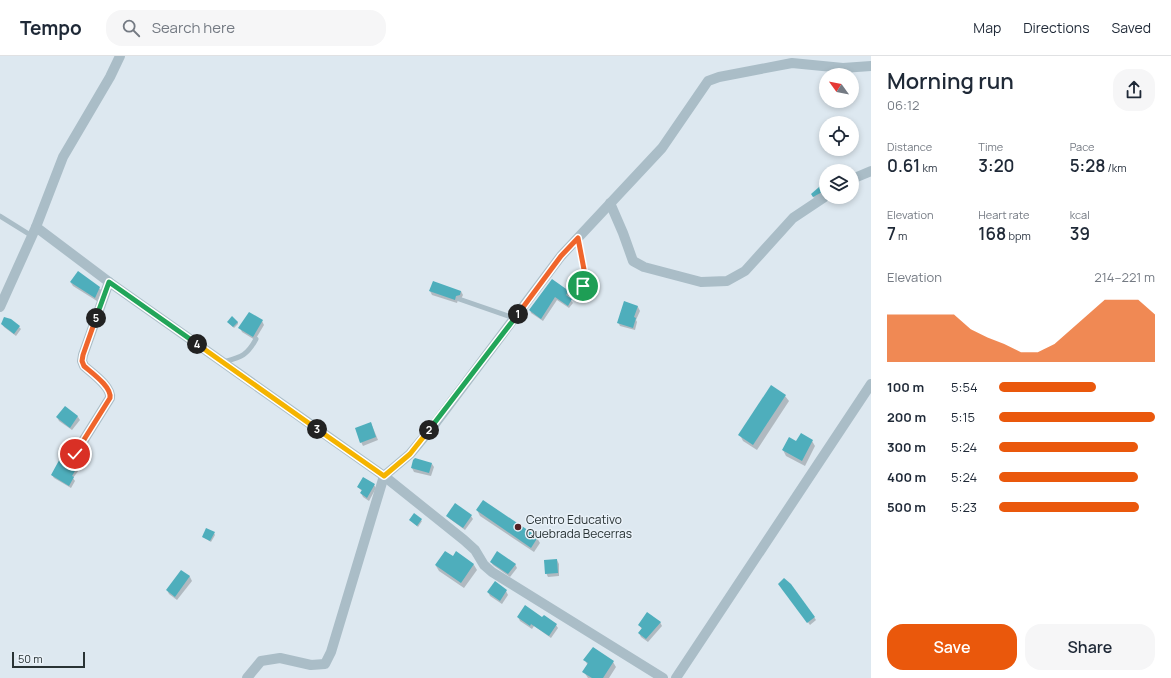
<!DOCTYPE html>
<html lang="en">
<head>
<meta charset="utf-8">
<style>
  body { margin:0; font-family:Manrope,sans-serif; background:#f6f6f7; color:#1f2937; height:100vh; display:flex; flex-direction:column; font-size:15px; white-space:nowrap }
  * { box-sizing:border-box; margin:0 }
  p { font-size:13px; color:#747a83 }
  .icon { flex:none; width:22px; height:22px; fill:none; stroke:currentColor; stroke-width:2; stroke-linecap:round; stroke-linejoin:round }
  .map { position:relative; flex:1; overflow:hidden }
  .drawer { display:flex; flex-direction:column; background:#fff; width:300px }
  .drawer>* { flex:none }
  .needle { width:26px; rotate:303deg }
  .buttons { position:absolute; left:819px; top:12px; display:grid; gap:8px }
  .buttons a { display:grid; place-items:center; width:40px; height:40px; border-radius:50%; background:#fff; box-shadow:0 2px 6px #0003; font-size:20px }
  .scale { position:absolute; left:12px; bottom:10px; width:73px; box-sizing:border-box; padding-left:4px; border:2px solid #293335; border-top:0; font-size:11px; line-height:14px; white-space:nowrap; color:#293335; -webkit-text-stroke:3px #e9f1f8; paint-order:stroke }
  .pin { position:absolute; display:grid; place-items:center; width:34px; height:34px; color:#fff; margin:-17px; border:2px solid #fff; border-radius:50%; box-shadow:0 1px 4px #0007 }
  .km { position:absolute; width:20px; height:20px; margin:-10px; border-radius:50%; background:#222; color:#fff; font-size:11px; line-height:20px; text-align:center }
  .round { display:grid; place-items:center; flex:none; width:42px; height:42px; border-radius:16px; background:#f6f6f7 }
  .headline { display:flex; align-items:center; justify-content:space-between; height:68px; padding:0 16px }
  h1 { font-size:22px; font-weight:600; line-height:30px }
  .figures { display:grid; grid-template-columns:repeat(3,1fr); gap:6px; height:68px; padding:4px 16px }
  .figures div { display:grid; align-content:center }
  .figures b { font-size:17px; font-weight:600 }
  .figures small { font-size:11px; font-weight:400 }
  .figures p { font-size:11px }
  .chart { height:112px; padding:8px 16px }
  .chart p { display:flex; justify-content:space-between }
  .chart svg { width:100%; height:72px; margin-top:4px; fill:#ea580c; opacity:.7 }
  .button { display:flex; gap:8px; margin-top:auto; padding:8px 16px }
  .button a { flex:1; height:46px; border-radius:16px; background:#ea580c; color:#fff; font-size:16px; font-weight:600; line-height:46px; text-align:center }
  .button a+a { background:#f6f6f7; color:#1f2937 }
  ul { padding:0 16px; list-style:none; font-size:13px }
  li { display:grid; grid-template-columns:64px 48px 1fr; align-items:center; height:30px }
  li i { height:10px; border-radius:5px; background:#ea580c }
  header { display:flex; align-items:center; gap:24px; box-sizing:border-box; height:56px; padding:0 20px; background:#fff; border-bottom:1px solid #e0e1e3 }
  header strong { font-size:19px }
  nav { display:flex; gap:22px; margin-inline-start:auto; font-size:14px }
  .search { width:280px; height:36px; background:#f6f6f7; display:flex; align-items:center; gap:10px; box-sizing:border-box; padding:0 14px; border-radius:16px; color:#747a83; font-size:15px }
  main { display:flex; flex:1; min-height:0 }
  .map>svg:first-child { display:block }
  .shadow { fill:#0003 }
  .building { fill:#4eaebc }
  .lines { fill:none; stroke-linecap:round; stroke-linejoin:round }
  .lane { stroke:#aabdc7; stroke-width:5 }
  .street { stroke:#aabdc7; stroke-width:10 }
  .split-1-casing { stroke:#fff; stroke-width:8 }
  .split-2-casing { stroke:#fff; stroke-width:8 }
  .split-3-casing { stroke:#fff; stroke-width:8 }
  .split-4-casing { stroke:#fff; stroke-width:8 }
  .split-5-casing { stroke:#fff; stroke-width:8 }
  .split-6-casing { stroke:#fff; stroke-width:8 }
  .split-1 { stroke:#f0652b; stroke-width:5 }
  .split-2 { stroke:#22a559; stroke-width:5 }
  .split-3 { stroke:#f5b400; stroke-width:5 }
  .split-4 { stroke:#f5b400; stroke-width:5 }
  .split-5 { stroke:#22a559; stroke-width:5 }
  .split-6 { stroke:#f0652b; stroke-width:5 }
  .poi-dot { fill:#532124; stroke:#e9f1f8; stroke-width:1.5 }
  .labels { text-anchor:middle; stroke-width:3; stroke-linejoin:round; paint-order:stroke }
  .poi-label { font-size:12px; fill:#293335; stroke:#e9f1f8; text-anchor:start }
</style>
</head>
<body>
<header>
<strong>Tempo</strong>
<div class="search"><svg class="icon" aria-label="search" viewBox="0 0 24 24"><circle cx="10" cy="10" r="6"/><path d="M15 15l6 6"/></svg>Search here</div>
<nav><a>Map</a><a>Directions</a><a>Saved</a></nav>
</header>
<main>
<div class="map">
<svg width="871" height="622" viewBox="0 0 871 622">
  <rect width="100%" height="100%" fill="#dde8f0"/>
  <g class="shadow">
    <polygon points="844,111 847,115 839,115"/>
    <polygon points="826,127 826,138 814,142 812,139"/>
    <polygon points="552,224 568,235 570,238 568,241 573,247 569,252 557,244 543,265 531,257 530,254"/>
    <polygon points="71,227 99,232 102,235 97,245 73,230"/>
    <polygon points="430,235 461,235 463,239 461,243 458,244 457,247 432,239"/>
    <polygon points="625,246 638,251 640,255 636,264 637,266 635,274 620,270 618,266"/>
    <polygon points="262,265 264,269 255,284 242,276 240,272"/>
    <polygon points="238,266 238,268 234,272 229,267"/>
    <polygon points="2,268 19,271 21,273 16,280 4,271"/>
    <polygon points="785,340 789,345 757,394 743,385 740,379"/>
    <polygon points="65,351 78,361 80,364 72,374 59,365 57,361"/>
    <polygon points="371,367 378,384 363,390 361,386"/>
    <polygon points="812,385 815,390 805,410 786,400 783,394 797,386"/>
    <polygon points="69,403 79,414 73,422 75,425 71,432 54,422 52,419"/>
    <polygon points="414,404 432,408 434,411 431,420 414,416 412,412"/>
    <polygon points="374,429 376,432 369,445 363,441 361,437 362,435 358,431"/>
    <polygon points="477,454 537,482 540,487 534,496 480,460"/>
    <polygon points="414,459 422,465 418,471 410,464"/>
    <polygon points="448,460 471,460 473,463 465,474 450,463"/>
    <polygon points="214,477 215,479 211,486 203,481"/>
    <polygon points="445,496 453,501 456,497 474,509 477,514 464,532 439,515 436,510"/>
    <polygon points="557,504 559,508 559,520 548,521 546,517"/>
    <polygon points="491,506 515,508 517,512 510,521 493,509"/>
    <polygon points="181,515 190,521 192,525 177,544 169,538 167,534"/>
    <polygon points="495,527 506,535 508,539 502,548 490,540 488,536"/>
    <polygon points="781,531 814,561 816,564 810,569"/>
    <polygon points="518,561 543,562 556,569 558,572 551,582 534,570 532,573 520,565"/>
    <polygon points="660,566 662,570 648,586 641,581 639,577 642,573 639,569"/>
    <polygon points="585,604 613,606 616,611 609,622 588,622 584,616 588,610"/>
  </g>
  <g class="building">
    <polygon points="826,125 826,134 813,141 811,138"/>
    <polygon points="78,215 100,231 95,242 70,226"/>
    <polygon points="552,223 569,235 566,239 572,243 568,250 555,241 541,263 529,254"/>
    <polygon points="433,225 461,235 460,239 456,240 455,244 429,235"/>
    <polygon points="624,245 638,250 634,261 636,262 633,272 617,267"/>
    <polygon points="249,256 263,264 253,281 238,272"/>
    <polygon points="232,260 238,266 233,271 227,266"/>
    <polygon points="4,261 11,263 20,270 14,278 1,268"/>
    <polygon points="771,329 786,339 753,389 738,379"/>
    <polygon points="65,350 78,360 70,372 56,361"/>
    <polygon points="371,366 376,381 360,387 355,372"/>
    <polygon points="801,377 813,384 802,405 782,394 789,381 796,385"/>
    <polygon points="63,397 70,402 69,404 78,410 72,420 74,421 69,430 51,419"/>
    <polygon points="415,402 432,407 429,417 411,412 413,404"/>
    <polygon points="363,421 375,428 367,442 360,437 362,434 357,431"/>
    <polygon points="483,444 538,481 531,492 476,454"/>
    <polygon points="455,447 472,459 463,472 446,460"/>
    <polygon points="414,457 422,463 417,470 409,464"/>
    <polygon points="206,472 215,476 210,485 202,481"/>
    <polygon points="445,495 453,500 456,495 474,508 461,527 435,509"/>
    <polygon points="497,495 516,508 508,518 490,506"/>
    <polygon points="557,503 558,517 545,518 544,504"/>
    <polygon points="181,514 190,520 175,541 166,534"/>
    <polygon points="784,522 791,528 815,561 807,567 778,528"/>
    <polygon points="495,525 507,534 500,545 487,536"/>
    <polygon points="525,549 542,561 544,559 557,568 549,580 531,568 530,570 517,561"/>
    <polygon points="647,556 661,566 646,583 638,577 642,572 638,569"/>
    <polygon points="593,591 614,605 603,622 592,622 582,616 588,607 583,604"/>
  </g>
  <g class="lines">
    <g class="lane">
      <polyline points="0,160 32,180"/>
      <polyline points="575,236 583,230 586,224 578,182"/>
      <polyline points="459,243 514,262"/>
      <path d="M223 306C241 301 247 300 256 283"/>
    </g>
    <g class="street">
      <polyline points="852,123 871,115"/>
      <polyline points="610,147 623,177 633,205 644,211 701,226 727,225 745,215 793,162 826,140"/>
      <polyline points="36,171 109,226 384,420 464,484 475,494 484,509 492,516 663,622"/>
      <polyline points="0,251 36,171 63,101 110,21 120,0"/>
      <path d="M75 398 110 342C112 331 92 317 84 310L82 305 83 299 109 226"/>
      <polyline points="247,622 261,605 280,602 311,609 325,608 331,596 384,420 410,398 434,369 561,200 662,92 708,25 719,21 792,7 843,12 871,10"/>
      <polyline points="676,622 871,328"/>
    </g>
  </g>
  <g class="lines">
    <g class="split-1-casing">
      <polyline id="split-1" points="518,258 561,200 578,182 586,224 583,230"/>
    </g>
    <g class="split-2-casing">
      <polyline id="split-2" points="429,374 518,258"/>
    </g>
    <g class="split-3-casing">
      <polyline id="split-3" points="317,373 384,420 410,398 429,374"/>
    </g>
    <g class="split-4-casing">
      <polyline id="split-4" points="197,288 317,373"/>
    </g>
    <g class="split-5-casing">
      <polyline id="split-5" points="96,262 109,226 197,288"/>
    </g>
    <g class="split-6-casing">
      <path id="split-6" d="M75 398 110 342C112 331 92 317 84 310L82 305 83 299 96 262"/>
    </g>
    <use href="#split-1" class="split-1"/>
    <use href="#split-2" class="split-2"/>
    <use href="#split-3" class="split-3"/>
    <use href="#split-4" class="split-4"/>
    <use href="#split-5" class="split-5"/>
    <use href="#split-6" class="split-6"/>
  </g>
  <circle class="poi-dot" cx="518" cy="471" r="4"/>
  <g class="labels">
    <g class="poi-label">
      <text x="526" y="468">Centro Educativo<tspan x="526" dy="14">Quebrada Becerras</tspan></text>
    </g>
  </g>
</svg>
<div class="buttons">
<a><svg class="needle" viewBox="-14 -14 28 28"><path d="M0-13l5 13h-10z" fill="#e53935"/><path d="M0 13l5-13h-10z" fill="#747a83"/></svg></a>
<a><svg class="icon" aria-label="locate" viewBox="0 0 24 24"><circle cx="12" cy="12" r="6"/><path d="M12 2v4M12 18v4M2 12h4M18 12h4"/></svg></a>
<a><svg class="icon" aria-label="layers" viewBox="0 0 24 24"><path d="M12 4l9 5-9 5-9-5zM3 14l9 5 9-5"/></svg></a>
</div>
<div class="scale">50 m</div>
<div class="pin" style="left:583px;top:230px;background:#1e9e55"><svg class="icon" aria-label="arrive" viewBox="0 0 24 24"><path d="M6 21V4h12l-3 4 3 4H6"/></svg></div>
<div class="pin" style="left:75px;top:398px;background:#d93025"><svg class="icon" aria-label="check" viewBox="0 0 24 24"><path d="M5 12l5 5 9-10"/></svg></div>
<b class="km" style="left:518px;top:258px">1</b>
<b class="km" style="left:429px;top:374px">2</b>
<b class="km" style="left:317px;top:373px">3</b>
<b class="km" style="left:197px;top:288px">4</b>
<b class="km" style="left:96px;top:262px">5</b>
</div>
<section class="drawer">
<div class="headline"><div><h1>Morning run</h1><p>06:12</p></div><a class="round"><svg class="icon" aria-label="share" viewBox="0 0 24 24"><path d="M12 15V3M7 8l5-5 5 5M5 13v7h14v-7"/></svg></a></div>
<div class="figures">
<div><p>Distance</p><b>0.61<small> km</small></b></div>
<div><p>Time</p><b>3:20</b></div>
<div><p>Pace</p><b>5:28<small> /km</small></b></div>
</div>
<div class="figures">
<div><p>Elevation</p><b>7<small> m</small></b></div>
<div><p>Heart rate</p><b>168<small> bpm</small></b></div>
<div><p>kcal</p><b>39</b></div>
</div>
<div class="chart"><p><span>Elevation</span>214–221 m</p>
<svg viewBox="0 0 160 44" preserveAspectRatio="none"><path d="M0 44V15L10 15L20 15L30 15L40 15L50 24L60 29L70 33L80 38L90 38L100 33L110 24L120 15L130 6L140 6L150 6L160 15V44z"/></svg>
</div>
<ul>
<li><b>100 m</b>5:54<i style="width:62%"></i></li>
<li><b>200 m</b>5:15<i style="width:100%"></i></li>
<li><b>300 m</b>5:24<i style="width:89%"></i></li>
<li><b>400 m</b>5:24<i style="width:89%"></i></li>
<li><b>500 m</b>5:23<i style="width:90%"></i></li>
</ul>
<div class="button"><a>Save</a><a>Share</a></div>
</section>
</main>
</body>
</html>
